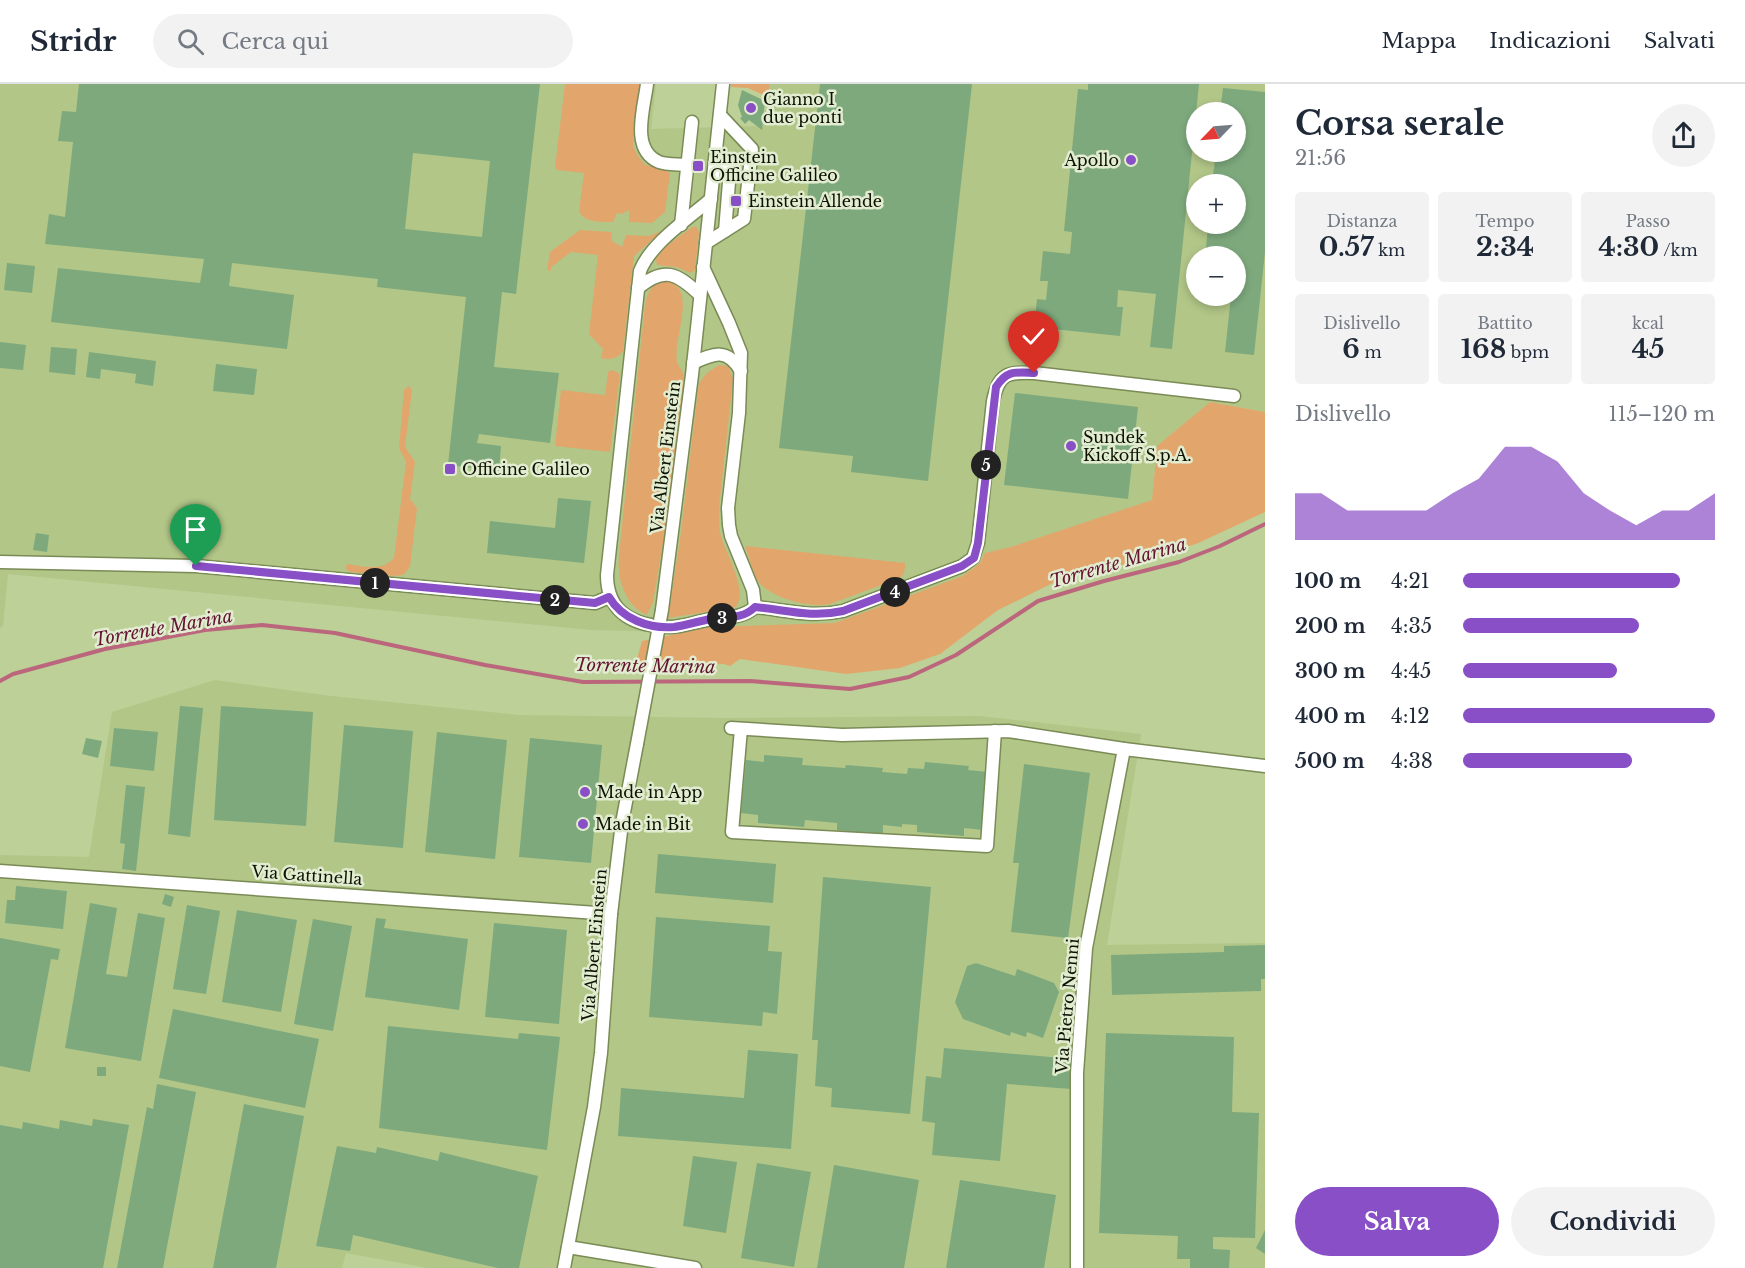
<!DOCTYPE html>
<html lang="it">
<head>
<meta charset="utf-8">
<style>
  body { margin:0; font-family:"Libre Baskerville",serif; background:#f2f2f3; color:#1f2937; height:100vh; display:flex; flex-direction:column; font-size:22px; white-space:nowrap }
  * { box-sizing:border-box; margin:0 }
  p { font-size:20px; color:#747a83 }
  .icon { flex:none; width:33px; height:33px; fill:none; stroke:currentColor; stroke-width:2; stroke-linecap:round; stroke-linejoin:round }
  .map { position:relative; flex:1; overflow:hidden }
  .drawer { display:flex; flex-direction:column; background:#fff; width:480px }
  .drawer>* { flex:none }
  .needle { width:39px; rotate:245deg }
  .buttons { position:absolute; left:1186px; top:18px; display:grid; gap:12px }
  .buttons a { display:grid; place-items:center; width:60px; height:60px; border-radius:50%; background:#fff; box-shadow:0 3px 9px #0003; font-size:30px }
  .pin { position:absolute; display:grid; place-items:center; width:51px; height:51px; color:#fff; margin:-62px -26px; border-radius:50% 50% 50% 0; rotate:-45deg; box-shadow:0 0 6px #0007 }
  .pin .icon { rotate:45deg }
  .km { position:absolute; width:30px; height:30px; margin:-15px; border-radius:50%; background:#222; color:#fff; font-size:16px; line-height:30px; text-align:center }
  .round { display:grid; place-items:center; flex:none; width:63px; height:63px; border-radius:32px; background:#f2f2f3 }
  .headline { display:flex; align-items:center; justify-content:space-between; height:102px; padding:0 30px }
  h1 { font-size:33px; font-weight:700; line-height:45px }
  .stats { display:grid; grid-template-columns:repeat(3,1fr); gap:9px; height:102px; padding:6px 30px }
  .stats div { display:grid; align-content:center; border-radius:6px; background:#f2f2f3; text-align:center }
  .stats b { font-size:26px; font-weight:700 }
  .stats small { font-size:16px; font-weight:400 }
  .stats p { font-size:16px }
  .chart { height:168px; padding:12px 30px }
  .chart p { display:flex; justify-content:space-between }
  .chart svg { width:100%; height:108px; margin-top:6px; fill:#894fc6; opacity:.7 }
  .action { display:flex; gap:12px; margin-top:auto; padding:12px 30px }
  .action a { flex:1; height:69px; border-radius:36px; background:#894fc6; color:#fff; font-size:24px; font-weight:700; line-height:69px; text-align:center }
  .action a+a { background:#f2f2f3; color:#1f2937 }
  ul { padding:0 30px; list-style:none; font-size:20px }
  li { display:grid; grid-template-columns:96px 72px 1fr; align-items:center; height:45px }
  li i { height:15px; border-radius:8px; background:#894fc6 }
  header { display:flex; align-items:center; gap:36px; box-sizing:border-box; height:84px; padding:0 30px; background:#fff; border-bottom:2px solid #e0e1e3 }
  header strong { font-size:28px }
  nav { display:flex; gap:33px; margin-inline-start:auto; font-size:21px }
  .search { width:420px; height:54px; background:#f2f2f3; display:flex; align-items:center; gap:15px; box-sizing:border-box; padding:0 21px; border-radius:33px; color:#747a83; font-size:22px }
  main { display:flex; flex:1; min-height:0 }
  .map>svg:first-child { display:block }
  .built { fill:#b1c687; fill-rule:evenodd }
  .green { fill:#e2a66d }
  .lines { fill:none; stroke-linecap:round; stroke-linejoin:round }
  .stream { stroke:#bb667d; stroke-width:4 }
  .building { fill:#7ea97d; fill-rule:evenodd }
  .minor-casing { stroke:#7a8b56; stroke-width:15 }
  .minor { stroke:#fff; stroke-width:12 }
  .minor-bridge-casing { stroke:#7a8b56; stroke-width:15; stroke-linecap:butt }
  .minor-bridge { stroke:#fff; stroke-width:12 }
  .route-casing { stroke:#fff; stroke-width:12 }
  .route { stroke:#894fc6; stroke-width:8 }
  .poi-dot { fill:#894fc6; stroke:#e2ecd0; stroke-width:2 }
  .labels { text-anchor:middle; stroke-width:5; stroke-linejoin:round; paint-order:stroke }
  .poi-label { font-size:16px; fill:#0c1201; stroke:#e2ecd0; text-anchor:start }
  .street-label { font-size:16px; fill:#0c1201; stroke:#e2ecd0 }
  .water-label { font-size:18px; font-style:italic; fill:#631431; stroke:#e2ecd0 }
</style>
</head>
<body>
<header>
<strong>Stridr</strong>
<div class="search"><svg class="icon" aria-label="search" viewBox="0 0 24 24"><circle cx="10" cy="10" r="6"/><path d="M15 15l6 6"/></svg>Cerca qui</div>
<nav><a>Mappa</a><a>Indicazioni</a><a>Salvati</a></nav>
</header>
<main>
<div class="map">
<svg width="1265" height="1184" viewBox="0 0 1265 1184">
  <rect width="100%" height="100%" fill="#bcd097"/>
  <g class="built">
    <path d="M0 0H656L651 45 763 42 770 0H1265V328L1210 318 1157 362 1152 416 846 540 717 549 591 546 8 490 3 542 0 544ZM1197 28H1236V68H1197ZM1197 100H1236V140H1197ZM1197 172H1236V212H1197Z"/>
    <polygon points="215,596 331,612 520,631 723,634 979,632 1141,650 1107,861 1265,859 1265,1184 428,1184 346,1169 342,1184 0,1184 0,771 89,773 112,628"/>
  </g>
  <g class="green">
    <path d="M565 0H640L633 62 638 72 645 81 663 84 670 89 665 128 652 139 629 138V126L622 130 617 129 613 138C601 138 584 139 579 127L584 89 557 86 555 83Z"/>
    <polygon points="731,0 770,0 768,13 748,4 731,3"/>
    <polygon points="692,143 697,143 699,149 695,186 691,189 676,183 657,181 656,175 664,164"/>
    <path d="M580 146 611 148 612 157 622 163 626 151 649 152 662 147 634 172 623 267C619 274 608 277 601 274L603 265 589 250 598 171 571 168 551 183V187L547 186 550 168Z"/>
    <path d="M669 197C697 207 673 254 677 277 678 283 684 287 684 294L667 436 653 518 647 531C624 521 617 494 619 471L645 221C648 207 653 197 669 197Z"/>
    <path d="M719 281 728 282 733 295 719 424C719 432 719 440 720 448 724 468 749 505 736 523L732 524 668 534 680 456 699 299 707 289Z"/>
    <polygon points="613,286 620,290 610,368 555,362 561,306 605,311 608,288"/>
    <path d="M409 302 412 306 405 363 415 378 410 415 417 424 410 483 403 491 396 492 350 488 345 484 347 480C363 482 382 488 394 474L406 378 399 364 404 306Z"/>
    <polygon points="1210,318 1265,328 1265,428 1196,460 1104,486 1061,495 998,526 940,570 900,584 846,590 740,575 730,582 724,580 635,582 642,557 711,543 835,539 963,492 980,479 985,469 1011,463 1152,416 1157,362"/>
    <path d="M745 462 905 479C905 489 904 493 895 496L830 520C810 525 766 513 756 494 751 484 749 472 745 462Z"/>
  </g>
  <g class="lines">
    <polyline class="stream" points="0,597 13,590 105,565 205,546 262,541 335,549 485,581 583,598 750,597 850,605 909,593 956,571 1038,517 1104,497 1179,478 1220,462 1265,440"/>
  </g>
  <g class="building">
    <path d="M79 0H540L516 210 502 208 494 283 559 289 550 359 479 350 477 359 501 362 499 387 448 381 466 213 377 203 378 195 232 179 229 202 294 211 287 265 51 238 58 184 200 199 204 175 45 160 49 130 65 133 73 58 58 57 62 27 76 28ZM413 69 490 77 482 153 405 145Z"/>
    <polygon points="820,0 972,0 928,397 851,388 853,372 779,364"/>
    <polygon points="1088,0 1199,0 1172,265 1150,263 1156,210 1118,206 1117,223 1123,223 1120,252 1034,243 1037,215 1046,216 1048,197 1040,197 1043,167 1070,170 1072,148 1064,147 1078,5 1088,6"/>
    <polygon points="1223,4 1265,8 1265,168 1254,271 1225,268 1231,212 1236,212 1236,169 1227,167 1226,172 1208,172 1209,165 1206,165 1208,140 1236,140 1236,100 1212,100 1216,68 1236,68 1236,28 1220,28"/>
    <polygon points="742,6 765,17 762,46 749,36 745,40 740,34 742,33 738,21"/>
    <polygon points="7,179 35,182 32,209 4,206"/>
    <polygon points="1204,212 1221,212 1220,221 1203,219"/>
    <polygon points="0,258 26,261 23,286 0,284"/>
    <polygon points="51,263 77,265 75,291 49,288"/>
    <polygon points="89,268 156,277 153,302 135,299 136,290 101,285 100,295 86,293"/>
    <polygon points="216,280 257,285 254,311 213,307"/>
    <polygon points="1015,309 1138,323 1128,415 1004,401"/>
    <polygon points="558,414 591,417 584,479 487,469 490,437 555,444"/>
    <polygon points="36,449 49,451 47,468 33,466"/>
    <polygon points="180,622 203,624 190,753 168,750"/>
    <polygon points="221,622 313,628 306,742 214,736"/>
    <polygon points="344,641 413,647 403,764 334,758"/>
    <polygon points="114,644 158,648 154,687 110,682"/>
    <polygon points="437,648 507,656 495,775 425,768"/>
    <polygon points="86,654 102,657 98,674 82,670"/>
    <polygon points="530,654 602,661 591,779 519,773"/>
    <polygon points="764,671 803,674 802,681 845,684 846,681 883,684 882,688 907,690 908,684 924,685 925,678 969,682 968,686 988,688 983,746 964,744 964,752 917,748 917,741 902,740 902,743 883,741 883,751 837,746 837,739 805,736 804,743 758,739 758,731 741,729 746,676 764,678"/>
    <polygon points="1024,680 1090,689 1068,854 1011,848 1019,779 1013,779"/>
    <polygon points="126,701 145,703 136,787 122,785 125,760 120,759"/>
    <polygon points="658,770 776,780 773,819 655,809"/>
    <polygon points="823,793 931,803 910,1030 831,1023 832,1004 815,1002 818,956 812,956"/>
    <polygon points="16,802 67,807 63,845 5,839 7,816 15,816"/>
    <polygon points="165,810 174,813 171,823 162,820"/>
    <polygon points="90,819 117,824 106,890 127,893 138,829 165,834 141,977 65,964"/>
    <polygon points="187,821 220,827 206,910 173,905"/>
    <polygon points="237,826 297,836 281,928 222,918"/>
    <polygon points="656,833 770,842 768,867 782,868 777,930 763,928 762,942 649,933"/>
    <polygon points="376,834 386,835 384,844 468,855 459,926 365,913"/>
    <polygon points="313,835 352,842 333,947 294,940"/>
    <polygon points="494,839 567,846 559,940 485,933"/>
    <polygon points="0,854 60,865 58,876 51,875 30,988 0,982"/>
    <polygon points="1265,861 1265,895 1261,895 1261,907 1112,911 1111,871 1224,868 1224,862"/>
    <polygon points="976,879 1015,892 1017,885 1054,899 1059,908 1043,954 1027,948 1026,953 1011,948 1010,952 963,935 955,918 967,882"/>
    <polygon points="173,925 319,955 305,1024 159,994"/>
    <polygon points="388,942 518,955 519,949 560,953 547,1066 379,1044"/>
    <polygon points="1106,949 1234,953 1232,1028 1259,1029 1255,1154 1213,1153 1213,1165 1230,1166 1229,1184 1190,1184 1190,1175 1177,1175 1178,1152 1099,1149"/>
    <polygon points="944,964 1074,975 1071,1005 1007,1000 1000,1077 932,1071 935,1039 922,1037 926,992 941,994"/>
    <polygon points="748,966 798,970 791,1065 618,1052 621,1004 744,1014"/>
    <rect x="97" y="983" width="9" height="9"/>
    <polygon points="157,1000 196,1008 163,1184 117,1184 147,1023 153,1025"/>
    <polygon points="244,1020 304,1032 276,1184 213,1184"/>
    <polygon points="93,1035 129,1041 103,1184 0,1184 0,1041 22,1045 23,1038 59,1045 60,1036 92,1042"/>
    <polygon points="337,1062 376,1069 377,1063 438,1077 440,1068 538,1092 519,1184 498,1184 353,1151 350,1167 316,1162"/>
    <polygon points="693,1072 737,1078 726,1149 683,1142"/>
    <polygon points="757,1079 811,1088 794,1183 741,1174"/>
    <polygon points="834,1081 919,1096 904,1184 817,1184"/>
    <polygon points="960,1096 1056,1111 1044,1184 946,1184"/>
    <polygon points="1265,1146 1265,1170 1256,1164"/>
  </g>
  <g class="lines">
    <g class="minor-casing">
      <g id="minor">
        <path d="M647 0C644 24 630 66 659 78 667 81 678 80 687 81"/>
        <polyline points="716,69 730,86 725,147"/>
        <polyline points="681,141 692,38"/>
        <polyline points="706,159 744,135 752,65 720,31"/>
        <path d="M703 183 729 239 741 269 739 329 728 424 729 441 731 452 753 506 755 523C742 535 724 533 707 536 695 538 682 543 670 543 635 542 607 530 607 491L640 187C651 159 688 135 711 115"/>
        <path d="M638 204C664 182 677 189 700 211"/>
        <path d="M693 279C715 269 727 264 741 287"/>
        <polyline points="0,478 196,482 595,519 609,513"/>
        <path d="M755 523C787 526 810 534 843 527L962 482 973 474 978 459 993 317C999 289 1007 288 1034 289L1234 312"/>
        <polyline points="662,526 692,291 723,0"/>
        <polyline points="731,644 842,651 1008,647 1124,665 1265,682"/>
        <polyline points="741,645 732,748 987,762 995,647"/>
        <polyline points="0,787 611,830"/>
        <polyline points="568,1163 695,1184"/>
        <polyline points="564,1184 594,1023 601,969 611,830 622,739 637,660"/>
        <polyline points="1077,1184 1077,989 1086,864 1124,665"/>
      </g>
    </g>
    <use href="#minor" class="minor"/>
    <g class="minor-bridge-casing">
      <polyline id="minor-bridge" points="637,660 662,526"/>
    </g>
    <use href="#minor-bridge" class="minor-bridge"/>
  </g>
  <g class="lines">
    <g class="route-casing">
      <path id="route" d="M196 482 595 519 609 513C622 535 649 545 674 543 687 541 699 537 711 535 727 533 743 535 755 523 787 526 811 534 843 527L962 482 974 474 978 459 996 303C1007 286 1015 288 1034 289"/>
    </g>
    <use href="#route" class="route"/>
  </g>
  <g class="poi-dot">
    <circle cx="751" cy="24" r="6"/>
    <circle cx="1131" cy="76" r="6"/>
    <rect x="692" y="76" width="12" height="12" rx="3"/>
    <rect x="730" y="111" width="12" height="12" rx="3"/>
    <circle cx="1071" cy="362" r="6"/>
    <rect x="444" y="379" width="12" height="12" rx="3"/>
    <circle cx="585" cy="708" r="6"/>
    <circle cx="583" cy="740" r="6"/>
  </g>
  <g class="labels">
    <g class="poi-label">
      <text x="763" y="21">Gianno I<tspan x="763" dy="18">due ponti</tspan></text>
      <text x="710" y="79">Einstein<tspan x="710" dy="18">Officine Galileo</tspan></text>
      <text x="1119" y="82" text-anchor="end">Apollo</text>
      <text x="748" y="123">Einstein Allende</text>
      <text x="1083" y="359">Sundek<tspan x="1083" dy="18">Kickoff S.p.A.</tspan></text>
      <text x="462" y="391">Officine Galileo</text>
      <text x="597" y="714">Made in App</text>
      <text x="595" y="746">Made in Bit</text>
    </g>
    <g class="street-label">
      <text transform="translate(665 373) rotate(-83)" y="6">Via Albert Einstein</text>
      <text transform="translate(307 791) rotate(4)" y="6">Via Gattinella</text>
      <text transform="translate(594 861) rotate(-85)" y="6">Via Albert Einstein</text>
      <text transform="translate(1067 922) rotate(-85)" y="6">Via Pietro Nenni</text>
    </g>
    <g class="water-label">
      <text transform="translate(1118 479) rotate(-16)" y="6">Torrente Marina</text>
      <text transform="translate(163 544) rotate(-10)" y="6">Torrente Marina</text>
      <text transform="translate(645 582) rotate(1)" y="6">Torrente Marina</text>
    </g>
  </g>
</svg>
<div class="buttons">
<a><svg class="needle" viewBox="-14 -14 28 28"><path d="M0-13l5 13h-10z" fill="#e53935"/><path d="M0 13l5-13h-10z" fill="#747a83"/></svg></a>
<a>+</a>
<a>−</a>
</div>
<div class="pin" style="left:196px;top:482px;background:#1e9e55"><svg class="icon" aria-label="arrive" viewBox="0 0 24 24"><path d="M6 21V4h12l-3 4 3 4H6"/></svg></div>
<div class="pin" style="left:1034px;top:289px;background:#d93025"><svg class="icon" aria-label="check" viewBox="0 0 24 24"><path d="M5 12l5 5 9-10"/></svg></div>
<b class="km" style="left:375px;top:499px">1</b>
<b class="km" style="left:555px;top:516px">2</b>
<b class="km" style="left:722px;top:534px">3</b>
<b class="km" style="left:895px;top:508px">4</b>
<b class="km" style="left:986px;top:381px">5</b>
</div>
<section class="drawer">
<div class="headline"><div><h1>Corsa serale</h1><p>21:56</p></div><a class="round"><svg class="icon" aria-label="share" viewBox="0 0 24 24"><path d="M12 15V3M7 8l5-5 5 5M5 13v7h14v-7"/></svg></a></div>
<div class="stats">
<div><p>Distanza</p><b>0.57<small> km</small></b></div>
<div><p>Tempo</p><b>2:34</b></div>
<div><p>Passo</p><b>4:30<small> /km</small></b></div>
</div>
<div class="stats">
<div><p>Dislivello</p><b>6<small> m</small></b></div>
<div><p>Battito</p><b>168<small> bpm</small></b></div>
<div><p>kcal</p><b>45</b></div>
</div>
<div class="chart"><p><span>Dislivello</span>115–120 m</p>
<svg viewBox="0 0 160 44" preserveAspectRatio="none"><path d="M0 44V25L10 25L20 32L30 32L40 32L50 32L60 25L70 19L80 6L90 6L100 12L110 25L120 32L130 38L140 32L150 32L160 25V44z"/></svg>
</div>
<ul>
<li><b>100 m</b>4:21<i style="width:86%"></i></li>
<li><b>200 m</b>4:35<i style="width:70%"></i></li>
<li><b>300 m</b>4:45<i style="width:61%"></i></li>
<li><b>400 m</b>4:12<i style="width:100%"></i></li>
<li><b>500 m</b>4:38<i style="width:67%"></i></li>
</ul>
<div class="action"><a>Salva</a><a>Condividi</a></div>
</section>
</main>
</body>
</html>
